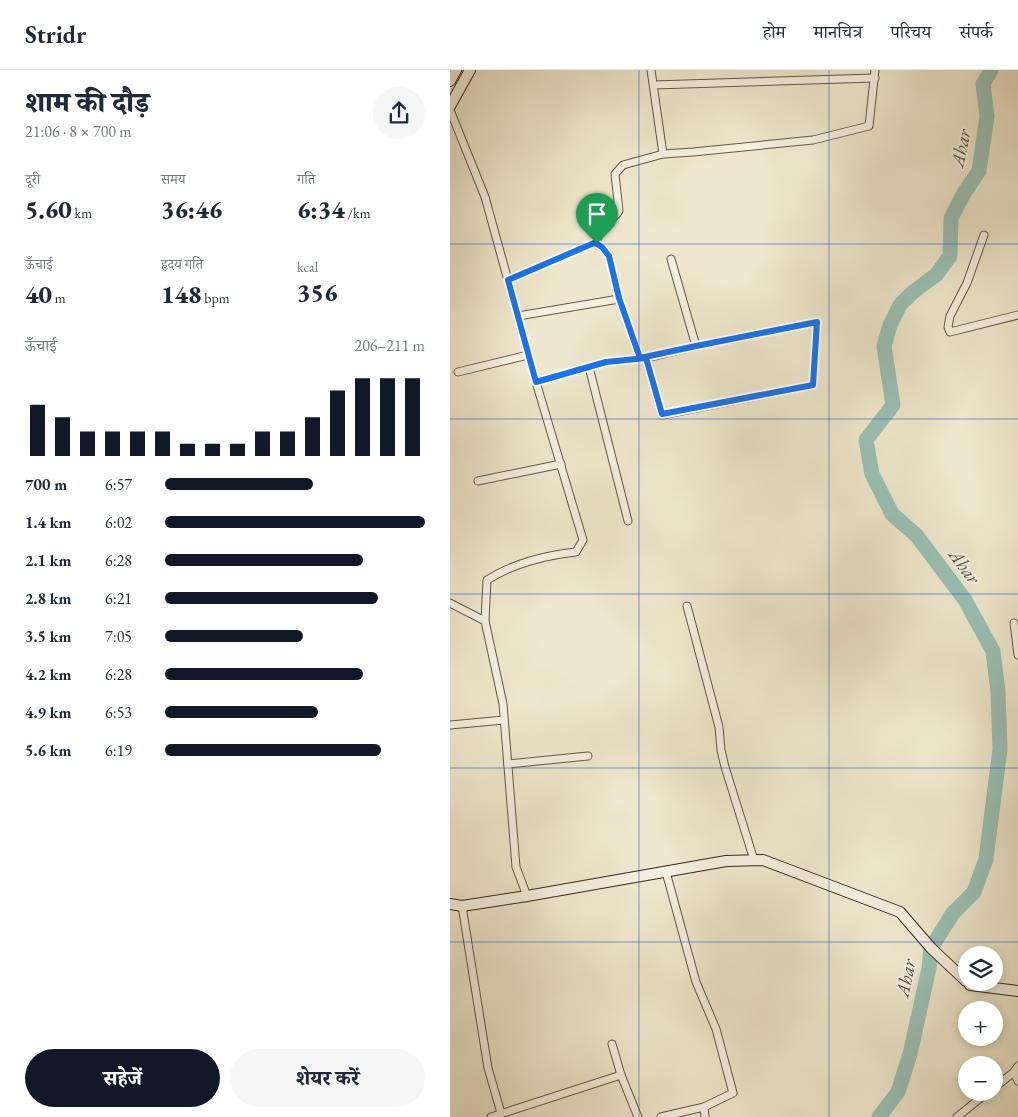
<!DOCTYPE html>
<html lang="hi">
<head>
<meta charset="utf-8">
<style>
  body { margin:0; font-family:"EB Garamond","Noto Serif Devanagari",serif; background:#f6f6f7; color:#1f2937; height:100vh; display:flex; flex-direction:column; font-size:19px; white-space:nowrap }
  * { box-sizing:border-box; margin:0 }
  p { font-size:16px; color:#747a83 }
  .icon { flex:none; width:28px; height:28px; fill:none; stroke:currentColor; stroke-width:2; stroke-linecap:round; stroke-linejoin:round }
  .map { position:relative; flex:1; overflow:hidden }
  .panel { display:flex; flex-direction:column; background:#fff; width:450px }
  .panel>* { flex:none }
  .fabs { position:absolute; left:508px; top:876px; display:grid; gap:10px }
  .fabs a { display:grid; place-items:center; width:45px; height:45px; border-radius:50%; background:#fff; box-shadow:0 2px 8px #0003; font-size:25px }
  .pin { position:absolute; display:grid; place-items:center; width:42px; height:42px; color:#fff; margin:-51px -21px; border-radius:50% 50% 50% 0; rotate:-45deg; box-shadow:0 0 5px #0007 }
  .pin .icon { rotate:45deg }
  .round { display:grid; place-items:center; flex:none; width:52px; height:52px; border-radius:26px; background:#f6f6f7 }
  .summary { display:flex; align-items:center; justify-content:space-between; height:85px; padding:0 25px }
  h1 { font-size:28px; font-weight:800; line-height:38px }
  .stats { display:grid; grid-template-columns:repeat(3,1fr); gap:8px; height:85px; padding:5px 25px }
  .stats div { display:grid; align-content:center }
  .stats b { font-size:25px; font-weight:800 }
  .stats small { font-size:14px; font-weight:400 }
  .stats p { font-size:14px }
  .chart { height:140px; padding:10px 25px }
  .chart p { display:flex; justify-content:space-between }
  .chart svg { width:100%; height:90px; margin-top:5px; stroke:#111827; stroke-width:6 }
  .button { display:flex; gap:10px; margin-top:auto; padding:10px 25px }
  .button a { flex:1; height:58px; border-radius:30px; background:#111827; color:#fff; font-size:20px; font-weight:800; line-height:58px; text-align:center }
  .button a+a { background:#f6f6f7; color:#1f2937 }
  ul { padding:0 25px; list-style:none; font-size:16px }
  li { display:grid; grid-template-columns:80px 60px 1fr; align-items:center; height:38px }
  li i { height:12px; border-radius:6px; background:#111827 }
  header { display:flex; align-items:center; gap:30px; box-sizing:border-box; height:70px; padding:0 25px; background:#fff; border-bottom:1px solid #e0e1e3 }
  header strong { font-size:24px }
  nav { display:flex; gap:28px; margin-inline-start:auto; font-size:18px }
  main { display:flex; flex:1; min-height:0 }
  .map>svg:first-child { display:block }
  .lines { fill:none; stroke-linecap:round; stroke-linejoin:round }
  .river { stroke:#9ac0b4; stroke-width:15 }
  .street-casing { stroke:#655644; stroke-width:9 }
  .secondary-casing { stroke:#372617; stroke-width:12 }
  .street { stroke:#f4efde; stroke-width:7 }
  .secondary { stroke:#f4efde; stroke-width:10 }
  .route-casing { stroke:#fff; stroke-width:10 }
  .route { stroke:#1a73e8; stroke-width:6 }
  .grid { fill:none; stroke:#1d4ed8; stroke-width:1; stroke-opacity:0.55 }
  .labels { text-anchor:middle; stroke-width:4.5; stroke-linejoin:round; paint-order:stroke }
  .water-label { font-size:19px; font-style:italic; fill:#555446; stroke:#f4efde }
</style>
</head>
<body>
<header>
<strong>Stridr</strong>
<nav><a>होम</a><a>मानचित्र</a><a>परिचय</a><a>संपर्क</a></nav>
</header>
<main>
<section class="panel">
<div class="summary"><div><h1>शाम की दौड़</h1><p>21:06 · 8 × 700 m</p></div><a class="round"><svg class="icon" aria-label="share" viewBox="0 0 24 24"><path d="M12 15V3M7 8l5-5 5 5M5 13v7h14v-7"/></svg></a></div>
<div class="stats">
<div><p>दूरी</p><b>5.60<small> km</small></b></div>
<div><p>समय</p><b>36:46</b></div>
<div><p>गति</p><b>6:34<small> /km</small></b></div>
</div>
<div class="stats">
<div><p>ऊँचाई</p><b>40<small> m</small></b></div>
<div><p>हृदय गति</p><b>148<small> bpm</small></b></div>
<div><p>kcal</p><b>356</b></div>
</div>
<div class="chart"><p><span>ऊँचाई</span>206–211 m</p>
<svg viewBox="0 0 160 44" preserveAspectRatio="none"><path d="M5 44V19M15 44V25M25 44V32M35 44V32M45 44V32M55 44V32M65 44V38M75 44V38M85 44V38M95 44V32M105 44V32M115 44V25M125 44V12M135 44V6M145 44V6M155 44V6"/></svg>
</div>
<ul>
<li><b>700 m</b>6:57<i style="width:57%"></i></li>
<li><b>1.4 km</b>6:02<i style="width:100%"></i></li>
<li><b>2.1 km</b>6:28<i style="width:76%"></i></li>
<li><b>2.8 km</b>6:21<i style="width:82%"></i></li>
<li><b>3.5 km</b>7:05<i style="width:53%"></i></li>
<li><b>4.2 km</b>6:28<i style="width:76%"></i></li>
<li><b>4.9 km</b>6:53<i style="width:59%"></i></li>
<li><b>5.6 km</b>6:19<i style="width:83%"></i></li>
</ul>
<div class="button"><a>सहेजें</a><a>शेयर करें</a></div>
</section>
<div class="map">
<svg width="568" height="1047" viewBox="0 0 568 1047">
  <rect width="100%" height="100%" fill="#eee7cd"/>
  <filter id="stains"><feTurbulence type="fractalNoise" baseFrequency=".004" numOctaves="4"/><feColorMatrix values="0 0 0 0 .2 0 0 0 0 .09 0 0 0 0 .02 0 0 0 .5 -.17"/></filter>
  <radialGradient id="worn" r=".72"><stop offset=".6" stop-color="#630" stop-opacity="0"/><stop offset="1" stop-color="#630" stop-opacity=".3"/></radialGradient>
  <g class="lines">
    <polyline class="river" points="429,1047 448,1022 460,984 479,898 481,878 503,843 524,822 536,789 550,679 548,622 543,581 515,530 467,466 442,444 422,404 416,370 443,335 434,276 440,255 450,235 463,222 486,205 500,186 501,148 514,123 529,101 537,46 533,14 541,0"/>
    <g class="street-casing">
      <g id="street">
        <polyline points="201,0 213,84"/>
        <polyline points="204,15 425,8"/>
        <polyline points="0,40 35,127 86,312 156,292 196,288 246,276 367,252 363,315 212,345 196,288"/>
        <polyline points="534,165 517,213 500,246 498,257 500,262 568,245"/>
        <path d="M147 175C146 153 159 156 169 141L165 104 173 95 213 84 243 82 363 70 419 56 425 0"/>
        <polyline points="221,189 246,276"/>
        <polyline points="58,210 144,173 152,177 159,185 169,229 190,288"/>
        <polyline points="68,246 169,229"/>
        <polyline points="139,297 178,451"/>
        <polyline points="8,302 78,285"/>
        <polyline points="28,411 111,394"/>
        <polyline points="0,533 35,551 53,634 66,797 77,826"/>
        <polyline points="237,536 269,657 271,680 275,697 304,790"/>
        <path d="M35 551 37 510C62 494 96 485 126 482L133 470 86 312"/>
        <polyline points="564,553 568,585"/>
        <polyline points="0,655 54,650"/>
        <polyline points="58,694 138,686"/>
        <polyline points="216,802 246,912 266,959 283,1023 254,1037 255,1047"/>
        <polyline points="12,836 38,998 51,1043"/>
        <polyline points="162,974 171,1005 188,1047"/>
        <polyline points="564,1002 568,1011"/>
        <polyline points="544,1018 564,1002 568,996"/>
        <polyline points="41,1047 171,1005"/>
        <polyline points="211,1047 254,1037"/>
        <polyline points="507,1047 538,1022"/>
      </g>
    </g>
    <g class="secondary-casing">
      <g id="secondary">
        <polyline points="0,11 6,0"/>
        <polyline points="0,36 20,0"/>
        <polyline points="0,834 12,836 77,826 276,791 313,790 450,842 481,878 516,911"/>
        <polyline points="518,912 520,915 568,921"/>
      </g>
    </g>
    <use href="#street" class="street"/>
    <use href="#secondary" class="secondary"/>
  </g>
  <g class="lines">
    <g class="route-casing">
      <polyline id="route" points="147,174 144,173 58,210 86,312 156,292 196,288 212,344 363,315 367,252 246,276 190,288 169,228 159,186 152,177 147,174"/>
    </g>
    <use href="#route" class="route"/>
  </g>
  <path class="grid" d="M189 0V1047M379 0V1047M0 174H568M0 349H568M0 524H568M0 698H568M0 872H568"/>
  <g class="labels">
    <g class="water-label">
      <text transform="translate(510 78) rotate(-78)" y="7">Ahar</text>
      <text transform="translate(515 496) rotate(53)" y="7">Ahar</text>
      <text transform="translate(455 908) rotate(-79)" y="7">Ahar</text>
    </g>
  </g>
  <rect width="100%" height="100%" filter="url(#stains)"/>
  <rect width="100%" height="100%" fill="url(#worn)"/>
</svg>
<div class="fabs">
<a><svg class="icon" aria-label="layers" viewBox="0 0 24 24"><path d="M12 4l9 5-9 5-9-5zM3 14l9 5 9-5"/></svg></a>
<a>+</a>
<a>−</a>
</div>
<div class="pin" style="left:147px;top:174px;background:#1e9e55"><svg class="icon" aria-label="arrive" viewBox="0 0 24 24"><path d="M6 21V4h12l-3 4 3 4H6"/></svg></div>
</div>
</main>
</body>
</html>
